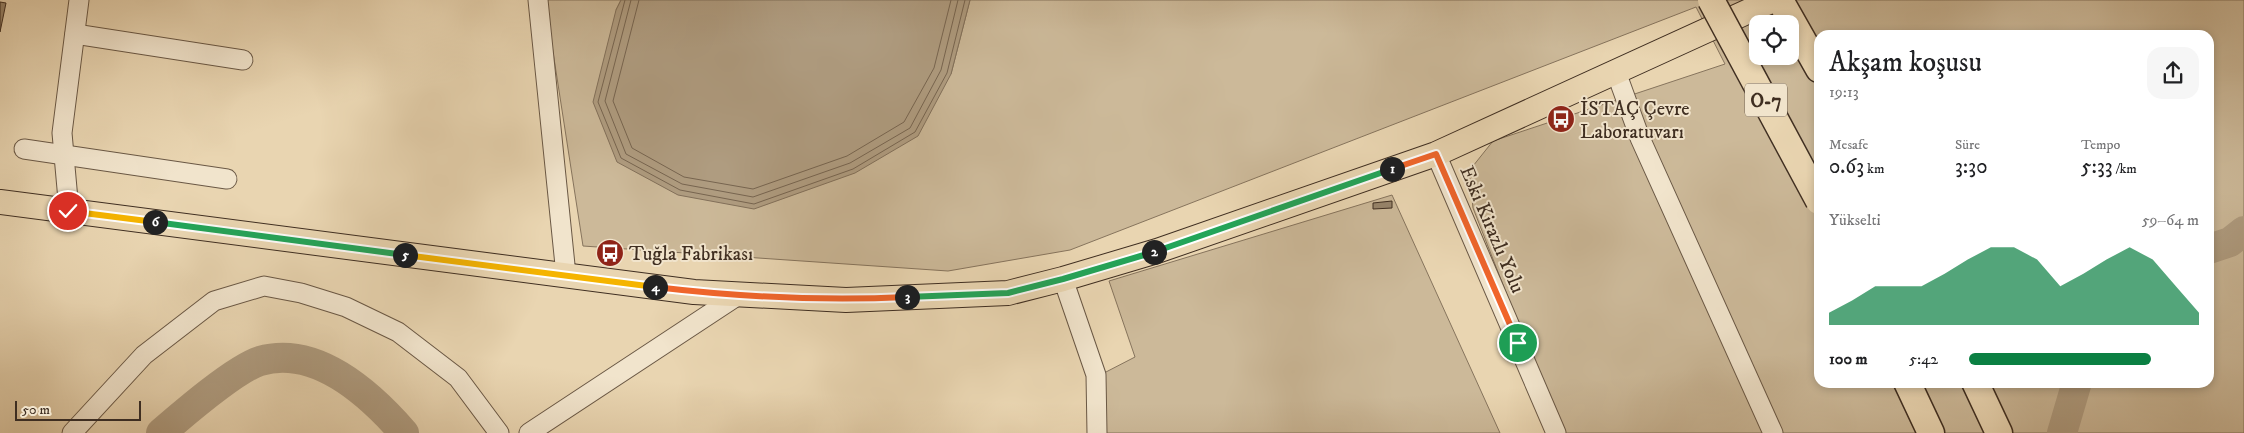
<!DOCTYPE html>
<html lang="tr">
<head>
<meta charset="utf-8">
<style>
  body { margin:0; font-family:"IM FELL DW Pica",serif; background:#f6f6f6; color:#202124; height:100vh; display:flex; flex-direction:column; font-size:19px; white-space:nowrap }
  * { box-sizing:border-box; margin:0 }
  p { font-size:16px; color:#757577 }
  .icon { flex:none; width:28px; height:28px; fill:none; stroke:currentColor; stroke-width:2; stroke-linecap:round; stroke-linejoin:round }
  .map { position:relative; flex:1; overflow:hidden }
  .drawer { position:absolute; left:1814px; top:30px; width:400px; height:358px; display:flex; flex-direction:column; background:#fff; border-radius:15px; box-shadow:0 2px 8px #0003 }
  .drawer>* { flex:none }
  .buttons { position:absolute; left:1749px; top:15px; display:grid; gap:10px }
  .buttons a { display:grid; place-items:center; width:50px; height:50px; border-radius:10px; background:#fff; box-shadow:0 2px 8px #0003; font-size:25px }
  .scale { position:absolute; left:15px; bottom:12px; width:126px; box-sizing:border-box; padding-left:5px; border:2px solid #3f2e21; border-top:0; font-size:14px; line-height:18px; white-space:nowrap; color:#3f2e21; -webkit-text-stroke:4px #f1e4cc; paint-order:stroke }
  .pin { position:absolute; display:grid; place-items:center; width:42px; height:42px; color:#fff; margin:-21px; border:2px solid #fff; border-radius:50%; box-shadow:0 1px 5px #0007 }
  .km { position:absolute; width:25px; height:25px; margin:-12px; border-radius:50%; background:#222; color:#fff; font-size:14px; line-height:25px; text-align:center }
  .round { display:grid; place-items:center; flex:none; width:52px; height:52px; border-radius:15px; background:#f6f6f6 }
  .headline { display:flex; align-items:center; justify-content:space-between; height:85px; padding:0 15px }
  h1 { font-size:28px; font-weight:600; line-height:38px }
  .stats { display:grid; grid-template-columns:repeat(3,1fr); gap:8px; height:85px; padding:5px 15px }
  .stats div { display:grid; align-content:center }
  .stats b { font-size:21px; font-weight:600 }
  .stats small { font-size:14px; font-weight:400 }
  .stats p { font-size:14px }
  .chart { height:140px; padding:10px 15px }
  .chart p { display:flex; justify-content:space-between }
  .chart svg { width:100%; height:90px; margin-top:5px; fill:#0b8043; opacity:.7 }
  ul { padding:0 15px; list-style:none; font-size:16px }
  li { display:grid; grid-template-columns:80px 60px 1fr; align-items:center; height:38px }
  li i { height:12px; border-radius:6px; background:#0b8043 }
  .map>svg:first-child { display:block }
  .green { fill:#ccb999; stroke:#86745d; fill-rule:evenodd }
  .water { fill:#af9c80; stroke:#82705a }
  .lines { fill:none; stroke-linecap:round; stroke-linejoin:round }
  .shore { stroke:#776550; stroke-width:1 }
  .river { stroke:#af9c80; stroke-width:30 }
  .building { fill:#97856c; stroke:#3f2e21 }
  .minor-casing { stroke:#6a5845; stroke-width:21 }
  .major-casing { stroke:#3f2e21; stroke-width:26 }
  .highway-casing { stroke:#3f2e21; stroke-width:29 }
  .minor { stroke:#f1e4cc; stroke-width:19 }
  .major { stroke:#e9d5b1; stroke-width:24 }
  .highway { stroke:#e9d5b1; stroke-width:26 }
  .highway-bridge-casing { stroke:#3f2e21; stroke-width:29; stroke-linecap:butt }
  .highway-bridge { stroke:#e9d5b1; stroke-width:26 }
  .split-1-casing { stroke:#fff; stroke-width:10 }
  .split-2-casing { stroke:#fff; stroke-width:10 }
  .split-3-casing { stroke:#fff; stroke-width:10 }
  .split-4-casing { stroke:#fff; stroke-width:10 }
  .split-5-casing { stroke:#fff; stroke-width:10 }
  .split-6-casing { stroke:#fff; stroke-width:10 }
  .split-7-casing { stroke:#fff; stroke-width:10 }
  .split-1 { stroke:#f0652b; stroke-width:6 }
  .split-2 { stroke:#22a559; stroke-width:6 }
  .split-3 { stroke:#22a559; stroke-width:6 }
  .split-4 { stroke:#f0652b; stroke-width:6 }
  .split-5 { stroke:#f5b400; stroke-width:6 }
  .split-6 { stroke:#22a559; stroke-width:6 }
  .split-7 { stroke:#f5b400; stroke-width:6 }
  .labels { text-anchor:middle; stroke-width:4; stroke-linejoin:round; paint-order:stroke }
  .shield { fill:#f1e4cc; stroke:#746554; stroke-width:1 }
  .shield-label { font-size:19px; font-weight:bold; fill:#3f2e21 }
  .poi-label { font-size:20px; fill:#3f2e21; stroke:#f1e4cc; text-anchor:start }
  .street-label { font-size:20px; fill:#3f2e21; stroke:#f1e4cc }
</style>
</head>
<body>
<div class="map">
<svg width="2244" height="433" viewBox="0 0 2244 433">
  <rect width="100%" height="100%" fill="#e9d5b1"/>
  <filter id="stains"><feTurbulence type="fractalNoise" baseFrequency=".004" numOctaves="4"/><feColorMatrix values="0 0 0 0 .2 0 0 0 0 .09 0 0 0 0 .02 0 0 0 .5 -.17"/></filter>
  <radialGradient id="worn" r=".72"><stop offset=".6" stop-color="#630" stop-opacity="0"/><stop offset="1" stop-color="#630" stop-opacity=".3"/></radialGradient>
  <g class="green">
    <path d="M545 0H621L616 10 951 74 970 0H2244V433H1561L1473 208 1469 171 1493 141 1725 64 1696 7 1070 250 948 271 583 246ZM1758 24H1790V56H1758ZM1819 35H2209V382H1819Z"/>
    <polygon points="1392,195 1500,433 1105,433 1104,373 1135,357 1109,281"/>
  </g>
  <polygon class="water" points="621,0 970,0 951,74 918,136 855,173 754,209 678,195 617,162 593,102 616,10"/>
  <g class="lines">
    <g class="shore">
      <polyline points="625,0 598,102 621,158 680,190 754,204 853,169 915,132 947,73 965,0"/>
      <polyline points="631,0 605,101 626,154 682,184 753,197 850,163 910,128 941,70 958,0"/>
      <polyline points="639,0 613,101 632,148 684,177 753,189 847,156 904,122 934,68 951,0"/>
    </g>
    <g class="river">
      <polyline points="2209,249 2230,242 2244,231"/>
      <path d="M161 433C183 414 235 369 260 361 316 345 370 394 404 433"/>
      <polyline points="2062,433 2077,382"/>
    </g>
  </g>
  <g class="building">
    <polygon points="0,2 6,3 0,32"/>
    <polygon points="1392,201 1392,208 1373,209 1373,203"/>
  </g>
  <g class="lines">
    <g class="minor-casing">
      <g id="minor">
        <polyline points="538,0 566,275"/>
        <polyline points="75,34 243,60"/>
        <polyline points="1616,72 1640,138 1773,433"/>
        <polyline points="24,149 227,179"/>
        <polyline points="1436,154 1556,433"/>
        <polyline points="69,211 62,133 79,0"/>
        <polyline points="1063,279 1096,375 1097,433"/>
        <polyline points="72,433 144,355 214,301 264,286 301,293 346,307 398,332 458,378 499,433"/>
        <polyline points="529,433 740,294"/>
      </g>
    </g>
    <g class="major-casing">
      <polyline id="major" points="0,202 694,292 846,300 1008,293 1063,279 1157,251 1436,154 1773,0"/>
    </g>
    <g class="highway-casing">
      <g id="highway">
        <polyline points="1780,0 1819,69"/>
        <polyline points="1907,382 1931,433"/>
        <polyline points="1975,382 1999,433"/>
      </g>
    </g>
    <use href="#minor" class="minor"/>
    <use href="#major" class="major"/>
    <use href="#highway" class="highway"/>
    <g class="highway-bridge-casing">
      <polyline id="highway-bridge" points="1711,0 1819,201"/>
    </g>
    <use href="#highway-bridge" class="highway-bridge"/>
  </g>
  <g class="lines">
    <g class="split-1-casing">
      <polyline id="split-1" points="1392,169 1436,154 1518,343"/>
    </g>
    <g class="split-2-casing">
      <polyline id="split-2" points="1154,252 1392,169"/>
    </g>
    <g class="split-3-casing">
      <polyline id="split-3" points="907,297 1008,293 1063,279 1154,252"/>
    </g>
    <g class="split-4-casing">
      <path id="split-4" d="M655 287C739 297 823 301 907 297"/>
    </g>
    <g class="split-5-casing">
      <polyline id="split-5" points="405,255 655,287"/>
    </g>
    <g class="split-6-casing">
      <polyline id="split-6" points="155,222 405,255"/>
    </g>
    <g class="split-7-casing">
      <polyline id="split-7" points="68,211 155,222"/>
    </g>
    <use href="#split-1" class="split-1"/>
    <use href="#split-2" class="split-2"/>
    <use href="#split-3" class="split-3"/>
    <use href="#split-4" class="split-4"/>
    <use href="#split-5" class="split-5"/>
    <use href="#split-6" class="split-6"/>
    <use href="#split-7" class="split-7"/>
  </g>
  <defs>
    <g id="bus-disc" transform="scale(1.4375)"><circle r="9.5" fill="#8f2418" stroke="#f1e4cc"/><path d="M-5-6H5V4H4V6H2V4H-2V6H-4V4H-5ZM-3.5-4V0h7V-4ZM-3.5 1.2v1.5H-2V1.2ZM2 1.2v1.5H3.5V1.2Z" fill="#fff"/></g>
  </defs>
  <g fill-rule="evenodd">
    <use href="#bus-disc" x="1561" y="119"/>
    <use href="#bus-disc" x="610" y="253"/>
  </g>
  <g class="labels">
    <rect class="shield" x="1745" y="83.5" width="42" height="33" rx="4"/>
    <g class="shield-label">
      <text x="1766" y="107">O-7</text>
    </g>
    <g class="poi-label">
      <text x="1580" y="115">İSTAÇ Çevre<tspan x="1580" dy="23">Laboratuvarı</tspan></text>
      <text x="629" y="260">Tuğla Fabrikası</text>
    </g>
    <g class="street-label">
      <text transform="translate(1493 229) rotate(67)" y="7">Eski Kirazlı Yolu</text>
    </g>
  </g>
  <rect width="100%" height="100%" filter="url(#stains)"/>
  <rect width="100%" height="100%" fill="url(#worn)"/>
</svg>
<div class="buttons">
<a><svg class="icon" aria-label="locate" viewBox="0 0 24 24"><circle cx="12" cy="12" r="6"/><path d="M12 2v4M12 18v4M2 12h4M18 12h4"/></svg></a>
</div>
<div class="scale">50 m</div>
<div class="pin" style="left:1518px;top:343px;background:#1e9e55"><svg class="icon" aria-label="arrive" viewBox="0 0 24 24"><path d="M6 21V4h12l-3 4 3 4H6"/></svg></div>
<div class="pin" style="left:68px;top:211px;background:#d93025"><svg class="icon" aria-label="check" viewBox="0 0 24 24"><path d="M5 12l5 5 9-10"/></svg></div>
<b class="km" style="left:1392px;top:169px">1</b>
<b class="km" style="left:1154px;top:252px">2</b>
<b class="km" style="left:907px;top:297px">3</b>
<b class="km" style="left:655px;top:287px">4</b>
<b class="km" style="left:405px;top:255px">5</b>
<b class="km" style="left:155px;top:222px">6</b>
<section class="drawer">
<div class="headline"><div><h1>Akşam koşusu</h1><p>19:13</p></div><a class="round"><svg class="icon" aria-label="share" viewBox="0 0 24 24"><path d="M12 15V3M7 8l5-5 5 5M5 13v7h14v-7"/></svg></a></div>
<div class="stats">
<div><p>Mesafe</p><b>0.63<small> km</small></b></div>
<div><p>Süre</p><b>3:30</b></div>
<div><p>Tempo</p><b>5:33<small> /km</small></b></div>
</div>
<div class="chart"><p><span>Yükselti</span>59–64 m</p>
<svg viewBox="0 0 160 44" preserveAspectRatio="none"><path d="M0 44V38L10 32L20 25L30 25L40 25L50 19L60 12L70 6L80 6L90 12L100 25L110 19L120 12L130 6L140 12L150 25L160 38V44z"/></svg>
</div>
<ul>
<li><b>100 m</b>5:42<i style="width:79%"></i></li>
</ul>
</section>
</div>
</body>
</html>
